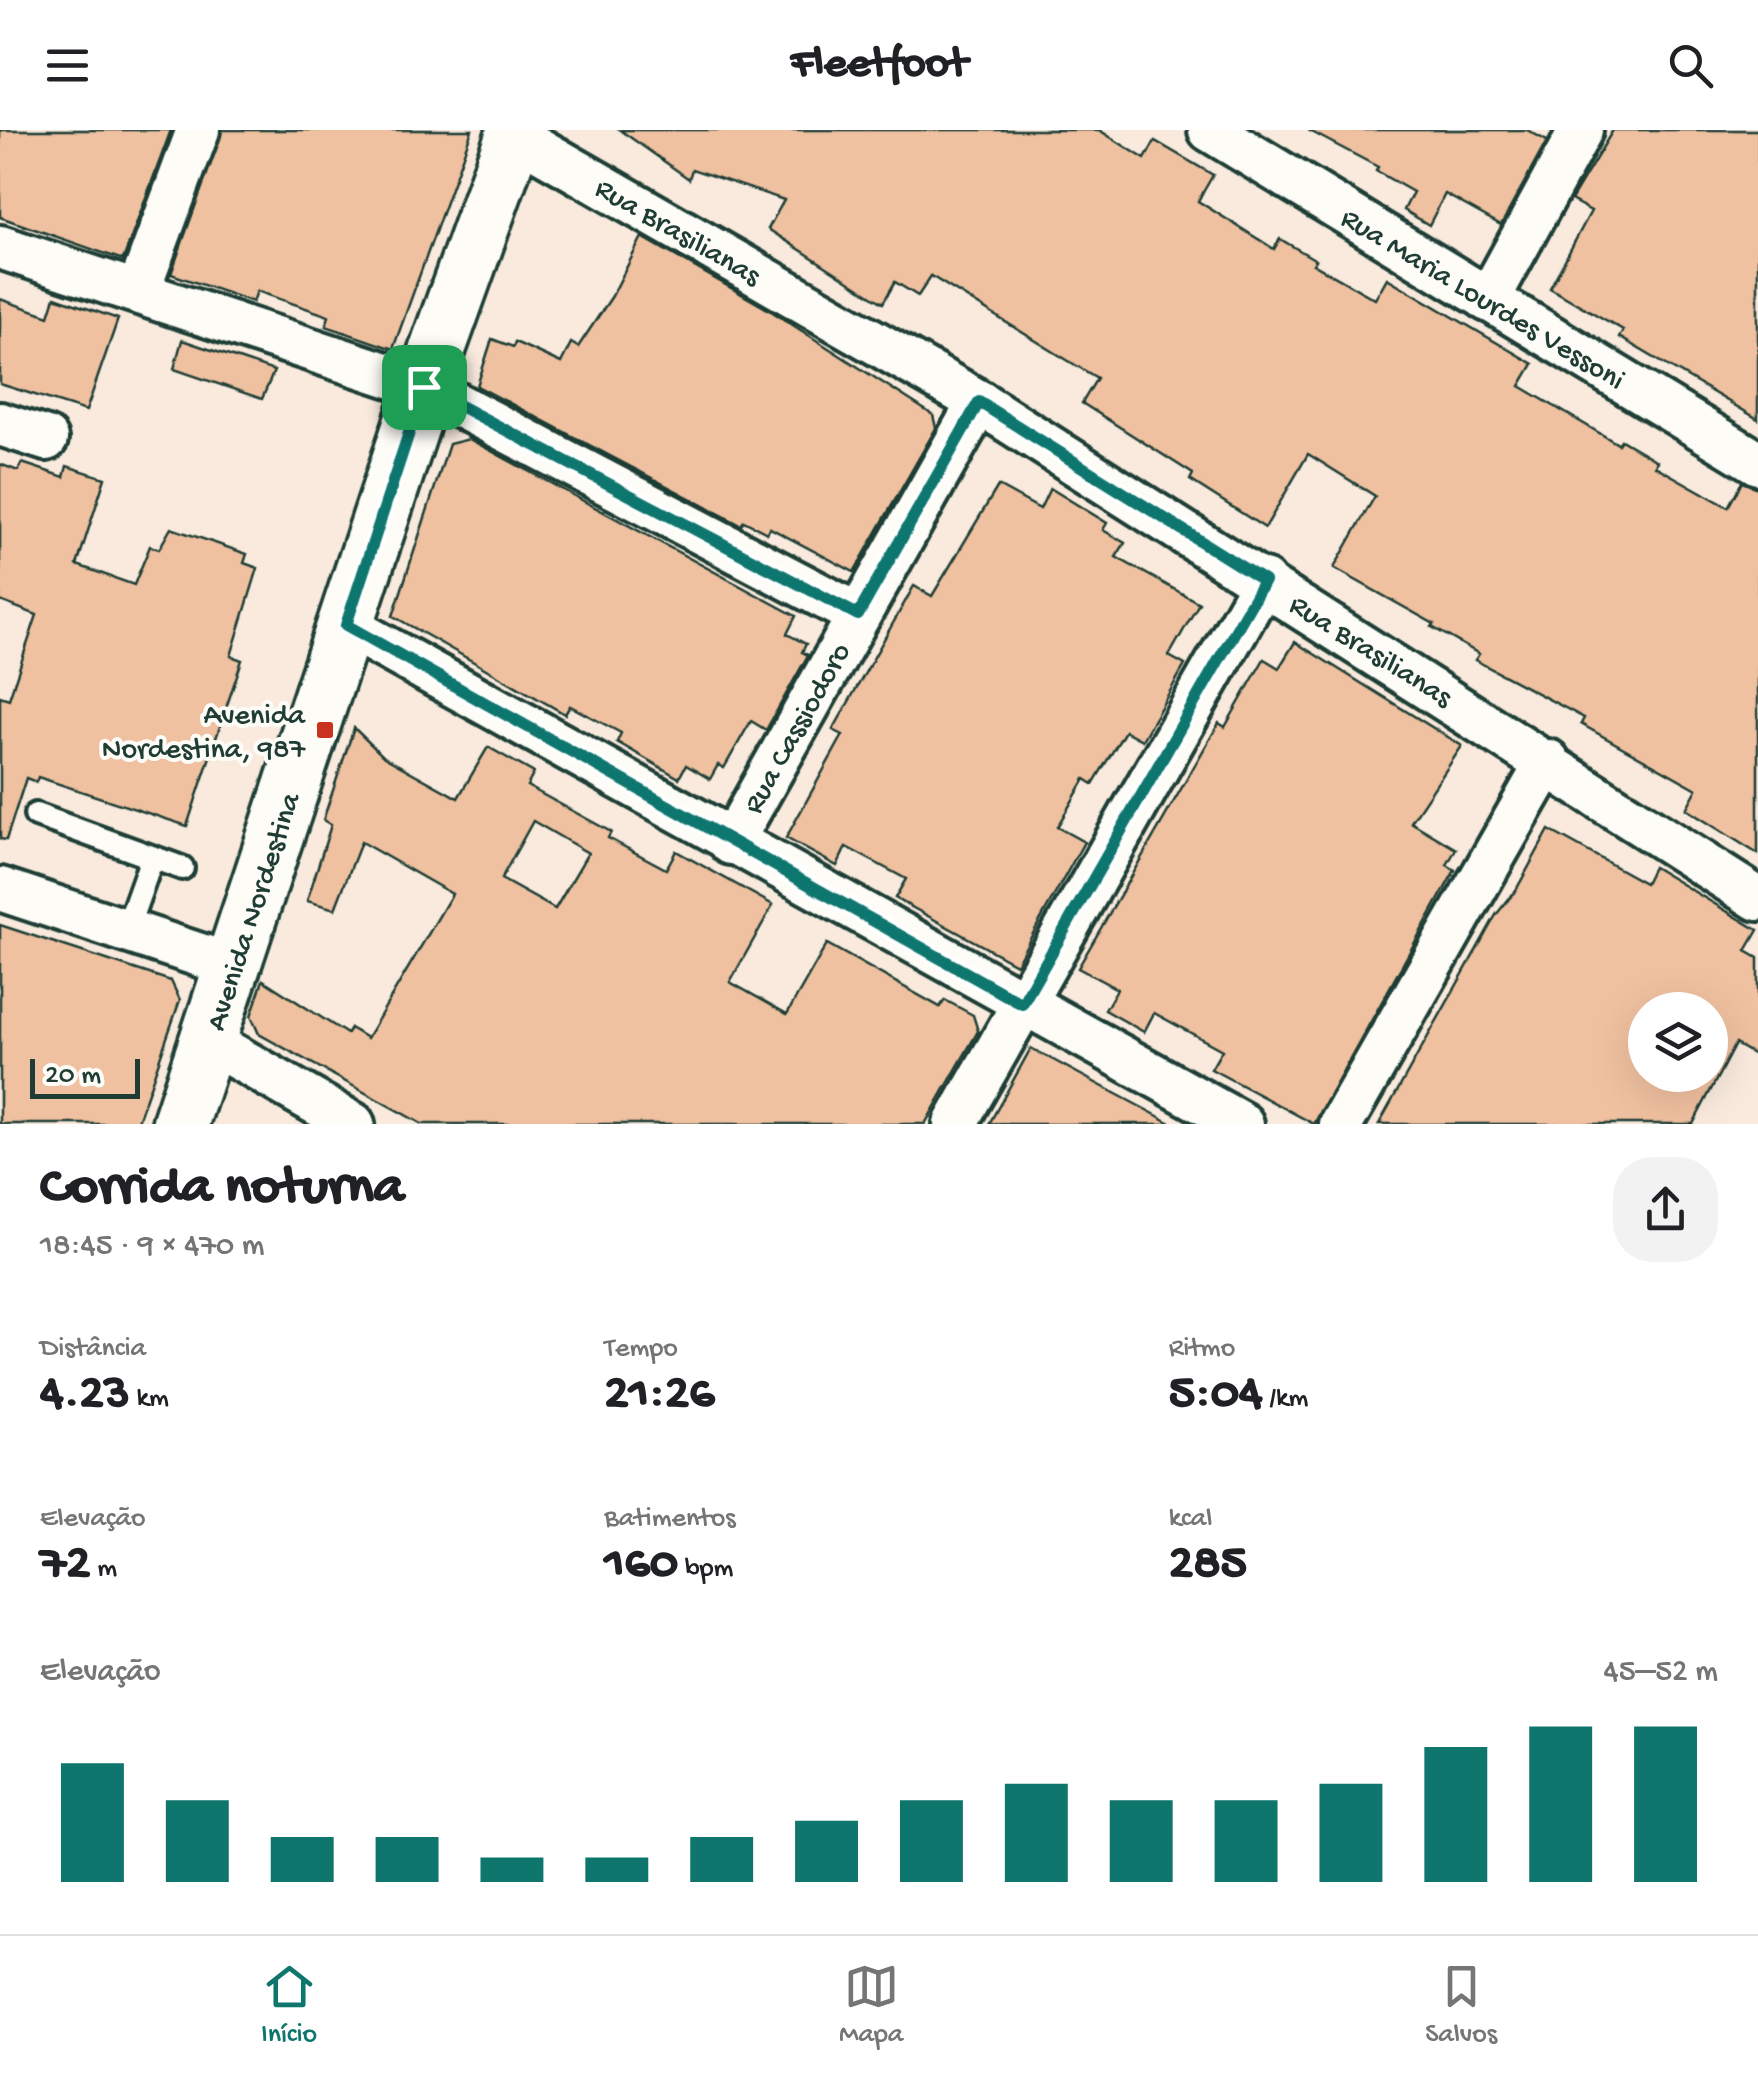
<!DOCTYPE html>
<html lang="pt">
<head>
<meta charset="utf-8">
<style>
  body { margin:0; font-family:"Gochi Hand",sans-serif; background:#f2f2f2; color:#202124; height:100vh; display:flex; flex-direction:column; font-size:38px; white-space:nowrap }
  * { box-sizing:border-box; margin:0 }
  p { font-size:32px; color:#757577 }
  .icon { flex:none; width:55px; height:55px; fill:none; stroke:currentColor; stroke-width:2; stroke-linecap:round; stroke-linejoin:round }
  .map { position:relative; height:994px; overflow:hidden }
  .side { display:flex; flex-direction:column; background:#fff; flex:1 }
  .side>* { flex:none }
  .controls { position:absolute; left:1628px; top:862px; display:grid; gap:20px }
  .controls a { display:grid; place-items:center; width:100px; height:100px; border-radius:50%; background:#fff; box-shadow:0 10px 40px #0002; font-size:50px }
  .scale { position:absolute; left:30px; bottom:25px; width:110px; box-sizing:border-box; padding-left:10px; border:5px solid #1f3d34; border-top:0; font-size:28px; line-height:35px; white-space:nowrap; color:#1f3d34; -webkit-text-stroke:8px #fdfcf7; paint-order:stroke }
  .pin { position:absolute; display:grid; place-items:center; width:85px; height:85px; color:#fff; margin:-42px; border-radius:20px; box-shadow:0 5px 15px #0006 }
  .round { display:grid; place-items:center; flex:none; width:105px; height:105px; border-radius:40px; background:#f2f2f2 }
  .overview { display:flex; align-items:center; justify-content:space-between; height:170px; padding:0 40px }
  h1 { font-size:55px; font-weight:700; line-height:75px }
  .stats { display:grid; grid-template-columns:repeat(3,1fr); gap:15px; height:170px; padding:10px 40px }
  .stats div { display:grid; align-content:center }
  .stats b { font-size:50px; font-weight:700 }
  .stats small { font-size:28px; font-weight:400 }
  .stats p { font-size:28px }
  .chart { height:280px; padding:20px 40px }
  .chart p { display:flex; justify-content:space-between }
  .chart svg { width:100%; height:180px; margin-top:10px; stroke:#0f766e; stroke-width:6 }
  header { display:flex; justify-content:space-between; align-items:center; height:130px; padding:0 40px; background:#fff; font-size:45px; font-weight:700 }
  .tab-bar { display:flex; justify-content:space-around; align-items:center; height:140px; border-top:2px solid #e0e0e0; background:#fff; font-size:28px; color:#757577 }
  .tab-bar a { display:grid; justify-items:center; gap:5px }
  .tab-bar .selected { color:#0f766e }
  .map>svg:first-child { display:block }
  .building { fill:#f0c1a0; stroke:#1f3d34; stroke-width:2.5; fill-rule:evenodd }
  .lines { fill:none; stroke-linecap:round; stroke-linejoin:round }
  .service-casing { stroke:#1f3d34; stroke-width:30 }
  .minor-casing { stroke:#1f3d34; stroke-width:50 }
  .secondary-casing { stroke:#1f3d34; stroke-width:62 }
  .service { stroke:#fdfcf7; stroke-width:22 }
  .minor { stroke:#fdfcf7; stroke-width:42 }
  .secondary { stroke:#fdfcf7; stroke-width:55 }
  .route-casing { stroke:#fff; stroke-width:20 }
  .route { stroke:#0f766e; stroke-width:12 }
  .poi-dot { fill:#c8321e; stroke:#fdfcf7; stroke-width:4 }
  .labels { text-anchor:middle; stroke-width:8; stroke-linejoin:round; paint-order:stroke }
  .street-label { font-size:30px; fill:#1f3d34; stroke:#fdfcf7 }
  .poi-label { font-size:30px; fill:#1f3d34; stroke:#fdfcf7; text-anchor:end }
</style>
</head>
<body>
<header><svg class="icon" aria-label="menu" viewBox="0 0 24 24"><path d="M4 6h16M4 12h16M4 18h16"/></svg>Fleetfoot<svg class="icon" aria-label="search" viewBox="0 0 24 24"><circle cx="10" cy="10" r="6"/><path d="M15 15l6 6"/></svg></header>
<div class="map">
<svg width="1758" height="994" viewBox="0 0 1758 994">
  <rect width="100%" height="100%" fill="#f9eadd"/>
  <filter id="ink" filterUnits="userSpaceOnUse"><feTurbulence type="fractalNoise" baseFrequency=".01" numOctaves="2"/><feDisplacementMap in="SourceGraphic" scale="20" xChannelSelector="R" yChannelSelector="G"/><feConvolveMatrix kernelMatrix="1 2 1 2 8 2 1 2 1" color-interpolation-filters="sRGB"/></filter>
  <g filter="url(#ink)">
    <g class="building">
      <polygon points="0,0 171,0 123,130 0,87"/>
      <polygon points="222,0 472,0 393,219 326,196 329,186 257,161 253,172 171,144"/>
      <polygon points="620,0 1099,0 1145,29 1155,11 1213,45 1198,71 1274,119 1280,109 1316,130 1313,134 1375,169 1387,148 1533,234 1520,256 1525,259 1618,314 1621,310 1657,331 1655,336 1728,377 1742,352 1758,358 1758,724 1686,679 1697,659 1581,594 1584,588 1475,530 1479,524 1432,497 1434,494 1334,438 1375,366 1308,324 1265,398 1190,350 1193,344 1082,273 1097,248 1072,233 931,146 918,166 895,152 883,173 768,99 784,70 692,39 689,49"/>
      <polygon points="1308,0 1527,0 1547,11 1501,95 1445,64 1429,95 1404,80 1413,62 1376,41 1378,37"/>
      <polygon points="1613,0 1758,0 1758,289 1619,207 1623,200 1550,158 1591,81 1571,70"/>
      <polygon points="642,107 771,181 933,285 936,298 854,442 770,398 767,403 744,391 741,395 477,256 492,209 513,217 515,212 561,233 571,213 578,217 612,166"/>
      <polygon points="55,167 118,189 86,281 0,254 0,169 49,186"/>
      <polygon points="182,210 274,241 262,269 174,239"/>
      <polygon points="469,309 796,486 787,504 806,514 802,522 808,525 766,600 751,591 724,638 718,635 710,649 686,635 679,648 617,612 621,603 570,576 565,584 393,486 449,314"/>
      <polygon points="22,333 64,347 67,336 105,348 77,435 134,455 150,416 159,419 171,398 247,424 244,433 258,438 231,526 242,530 187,696 38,647 36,652 26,648 6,710 0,709 0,566 9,569 37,485 0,471 0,334 18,341"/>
      <polygon points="998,356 1040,379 1050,358 1107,393 1103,400 1125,413 1116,427 1199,473 1169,526 1185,535 1142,610 1125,601 1093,654 1085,649 1057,697 1084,712 1016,834 895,768 906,749 846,717 837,736 786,708 843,605 833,600 914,456 932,466"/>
      <polygon points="1295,512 1462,616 1411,692 1456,719 1447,735 1455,740 1314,994 1211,939 1222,920 1154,883 1144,902 1105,880 1117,859 1078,838 1219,593 1225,597 1264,529 1279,538"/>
      <path d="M354 598 384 627 458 668 488 617 534 643 527 656 611 702 608 708 666 739 676 721 773 775 730 852 787 884 827 814 940 877 945 870 973 885 978 901 925 994H422L259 904 251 886 263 850 347 904 350 898 367 908 452 764 361 712 335 779 307 771 331 695 323 690ZM533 691 588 723 555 779 501 749Z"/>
      <path d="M1549 700 1645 753 1653 737 1758 800 1746 821 1758 828V927L1735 914 1693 994H1379L1496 785 1516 760ZM1645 880H1710V945H1645Z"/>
      <polygon points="0,795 171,851 180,870 137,994 0,994"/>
      <polygon points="1031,918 1107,959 1173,994 989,994"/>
    </g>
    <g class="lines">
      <g class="service-casing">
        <g id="service">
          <polyline points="36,685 182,738"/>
          <polyline points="126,801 152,728"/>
        </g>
      </g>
      <g class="minor-casing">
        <g id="minor">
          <polyline points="1210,0 1758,333"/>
          <polyline points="514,5 979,272 1758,769"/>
          <polyline points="0,117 424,257 858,485"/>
          <polyline points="138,162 198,0"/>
          <polyline points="1488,170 1581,0"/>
          <polyline points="0,294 46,309"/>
          <polyline points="345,495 1242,994"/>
          <polyline points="731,713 979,272"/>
          <polyline points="0,759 233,836"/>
          <polyline points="208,911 353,994"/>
          <polyline points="955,994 1264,451"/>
          <polyline points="1341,994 1548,631"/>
        </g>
      </g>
      <g class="secondary-casing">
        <polyline id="secondary" points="180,994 424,257 516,0"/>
      </g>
      <use href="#service" class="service"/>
      <use href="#minor" class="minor"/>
      <use href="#secondary" class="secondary"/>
    </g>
  </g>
  <g class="lines" filter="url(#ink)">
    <g class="route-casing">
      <polygon id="route" points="424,257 858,485 979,272 1264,451 1022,874 346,495"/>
    </g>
    <use href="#route" class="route"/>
  </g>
  <rect class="poi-dot" x="315" y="590" width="20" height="20" rx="5"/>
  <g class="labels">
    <g class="street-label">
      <text transform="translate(679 100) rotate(30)" y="10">Rua Brasilianas</text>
      <text transform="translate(1484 167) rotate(31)" y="10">Rua Maria Lourdes Vessoni</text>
      <text transform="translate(1372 519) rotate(32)" y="10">Rua Brasilianas</text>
      <text transform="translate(795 597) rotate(-61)" y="10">Rua Cassiodoro</text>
      <text transform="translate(251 781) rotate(-72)" y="10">Avenida Nordestina</text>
    </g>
    <g class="poi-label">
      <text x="305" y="593">Avenida<tspan x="305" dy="34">Nordestina, 987</tspan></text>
    </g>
  </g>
</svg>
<div class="controls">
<a><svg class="icon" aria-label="layers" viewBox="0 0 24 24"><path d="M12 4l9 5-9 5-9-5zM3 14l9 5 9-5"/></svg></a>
</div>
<div class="scale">20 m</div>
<div class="pin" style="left:424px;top:257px;background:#1e9e55"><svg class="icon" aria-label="arrive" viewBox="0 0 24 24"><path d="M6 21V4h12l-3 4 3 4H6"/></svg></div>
</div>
<section class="side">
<div class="overview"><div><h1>Corrida noturna</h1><p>18:45 · 9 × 470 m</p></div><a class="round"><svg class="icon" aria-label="share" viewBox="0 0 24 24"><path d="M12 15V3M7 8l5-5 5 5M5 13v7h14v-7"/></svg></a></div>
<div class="stats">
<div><p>Distância</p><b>4.23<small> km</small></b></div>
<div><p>Tempo</p><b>21:26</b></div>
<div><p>Ritmo</p><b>5:04<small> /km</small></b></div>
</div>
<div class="stats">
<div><p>Elevação</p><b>72<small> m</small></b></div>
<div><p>Batimentos</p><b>160<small> bpm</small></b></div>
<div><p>kcal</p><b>285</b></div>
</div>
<div class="chart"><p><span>Elevação</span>45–52 m</p>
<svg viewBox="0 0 160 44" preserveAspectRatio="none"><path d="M5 44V15M15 44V24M25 44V33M35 44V33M45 44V38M55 44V38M65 44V33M75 44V29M85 44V24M95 44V20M105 44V24M115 44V24M125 44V20M135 44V11M145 44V6M155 44V6"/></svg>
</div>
</section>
<nav class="tab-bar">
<a class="selected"><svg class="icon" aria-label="home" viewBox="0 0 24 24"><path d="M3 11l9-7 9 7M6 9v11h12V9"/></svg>Início</a>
<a><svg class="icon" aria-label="map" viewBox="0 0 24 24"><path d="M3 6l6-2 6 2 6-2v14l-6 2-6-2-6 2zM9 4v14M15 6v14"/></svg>Mapa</a>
<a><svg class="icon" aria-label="saved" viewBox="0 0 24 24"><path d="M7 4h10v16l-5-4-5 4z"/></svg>Salvos</a>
</nav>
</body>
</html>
